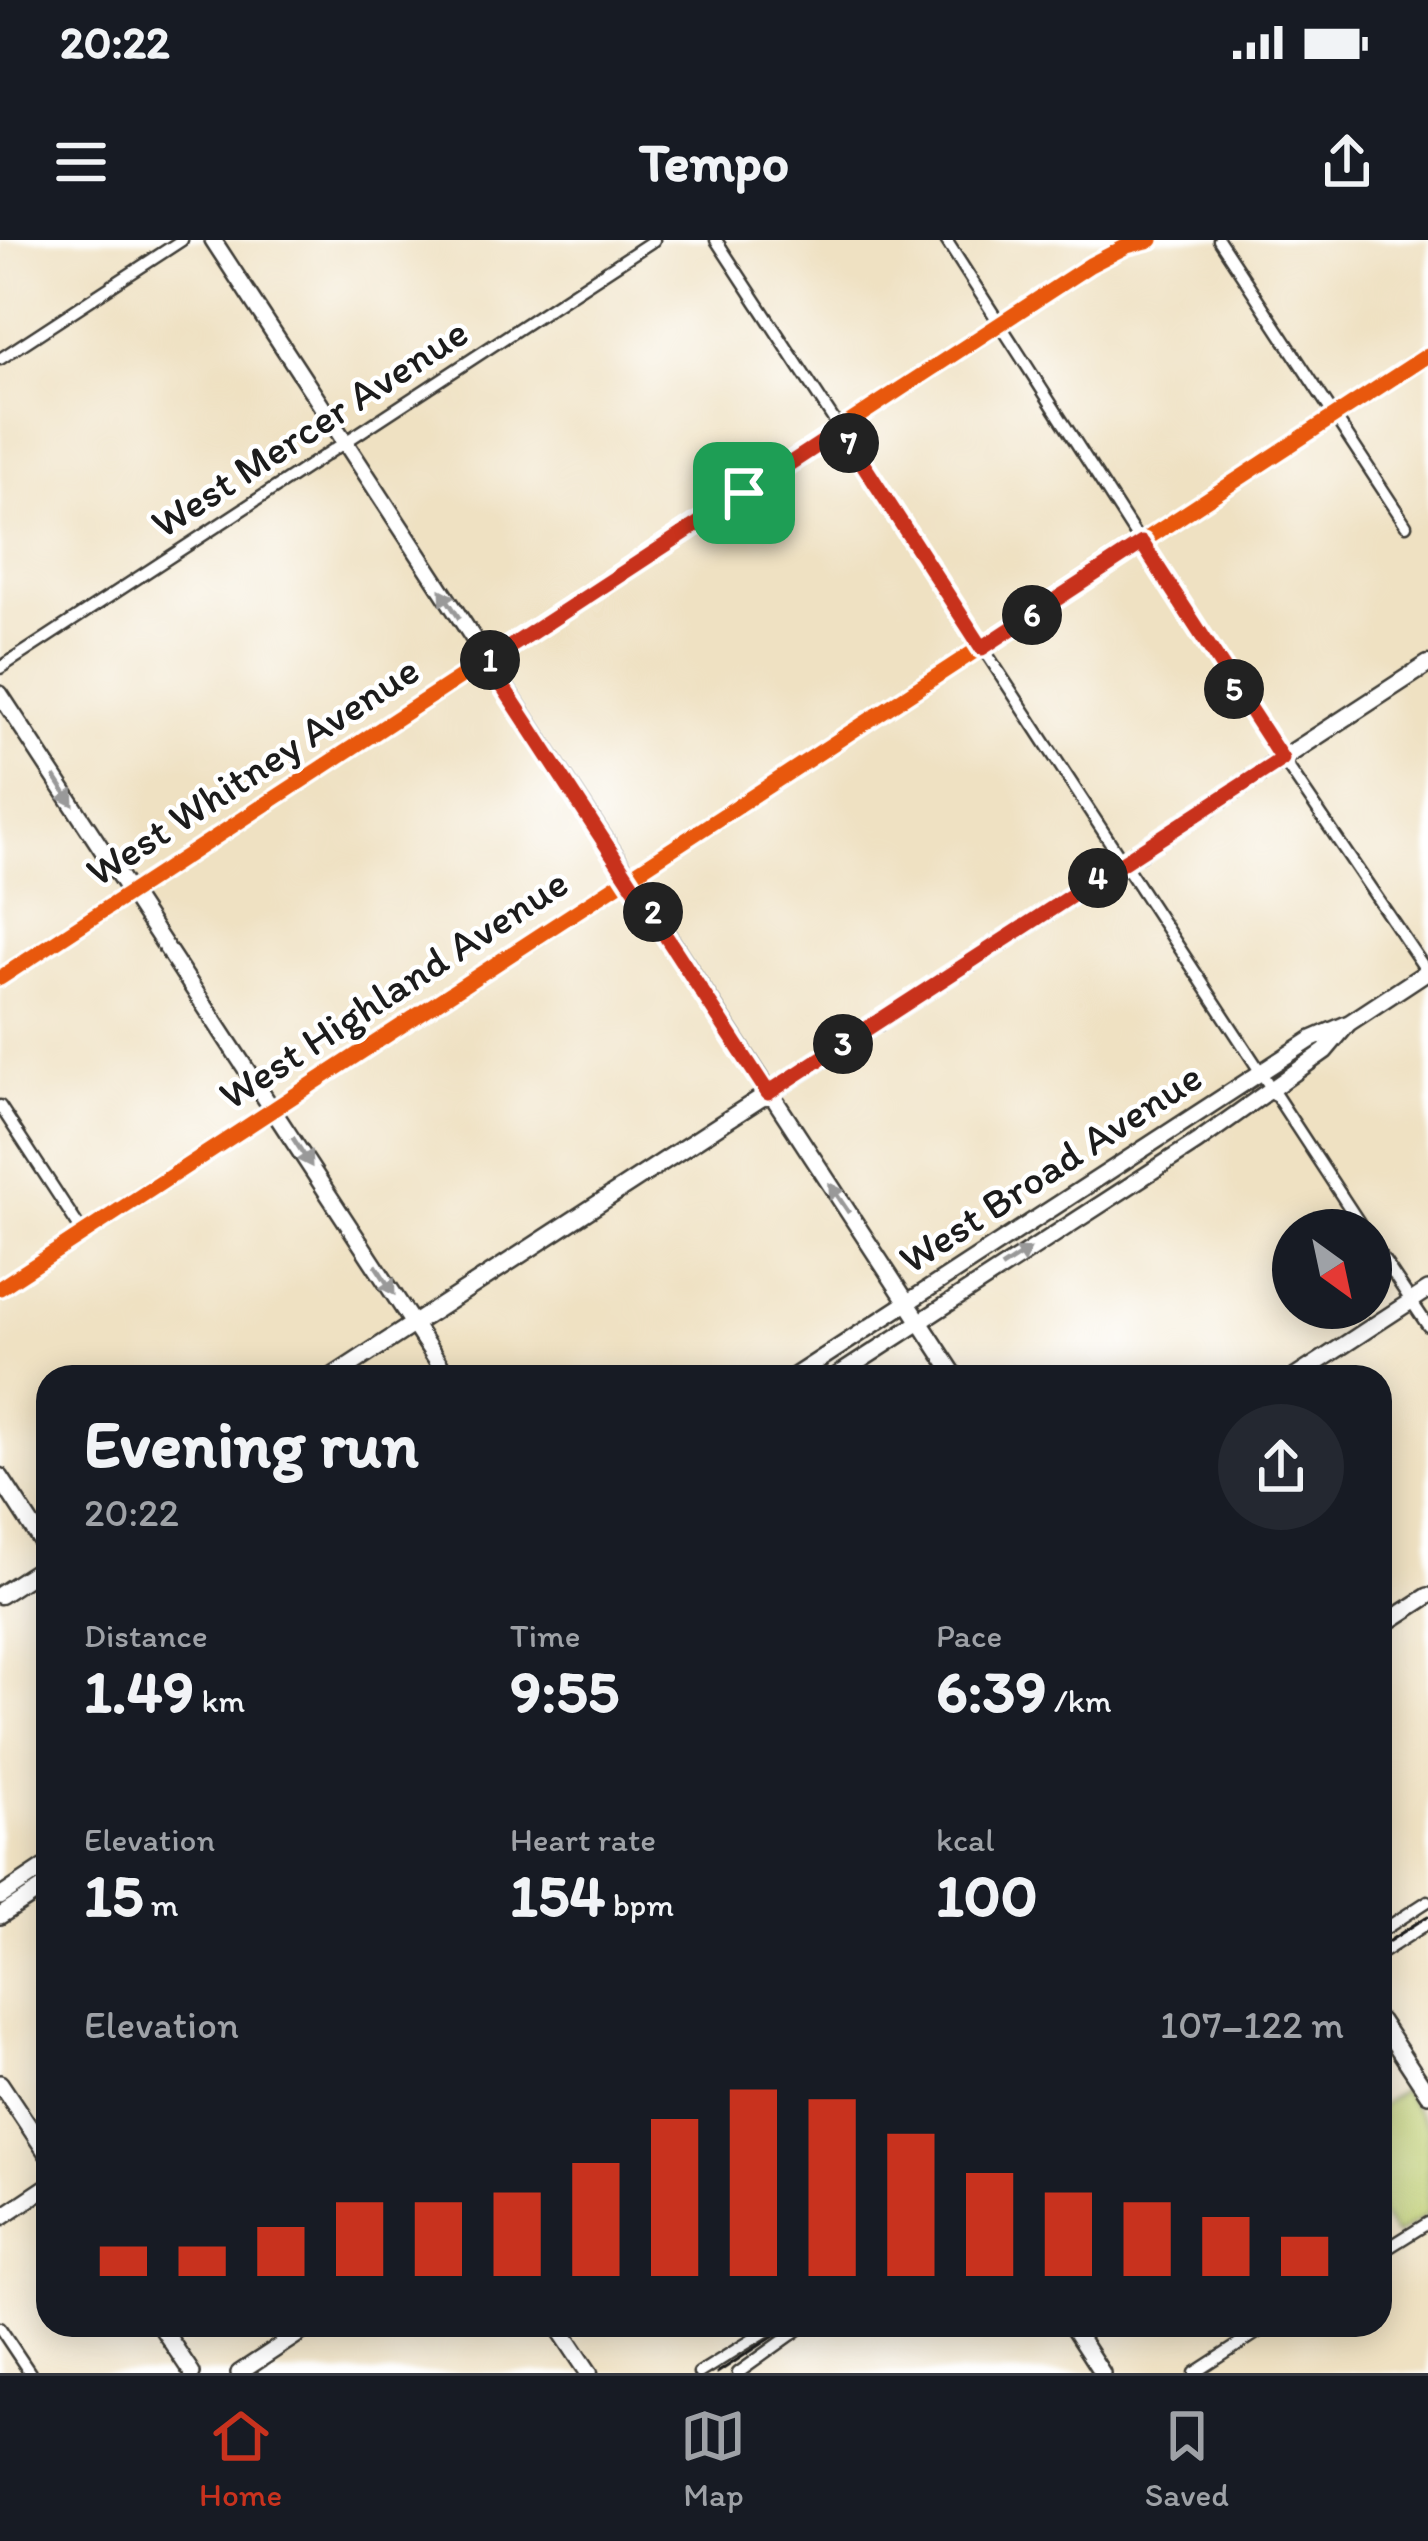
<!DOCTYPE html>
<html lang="en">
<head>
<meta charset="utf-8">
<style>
  body { margin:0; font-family:Itim,sans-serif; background:#242831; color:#f1f3f6; height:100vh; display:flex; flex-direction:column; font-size:45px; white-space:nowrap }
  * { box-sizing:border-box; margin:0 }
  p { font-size:39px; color:#9ea1a6 }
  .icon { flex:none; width:66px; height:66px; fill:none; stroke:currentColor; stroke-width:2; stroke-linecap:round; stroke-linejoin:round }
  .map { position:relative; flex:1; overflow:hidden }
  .details { position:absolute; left:36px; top:1125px; width:1356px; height:972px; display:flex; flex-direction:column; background:#171b24; border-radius:36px; box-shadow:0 6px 30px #0003 }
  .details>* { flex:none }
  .needle { width:78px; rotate:147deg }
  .controls { position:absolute; left:1272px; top:969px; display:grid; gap:24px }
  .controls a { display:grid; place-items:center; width:120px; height:120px; border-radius:50%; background:#171b24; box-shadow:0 6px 30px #0003; font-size:60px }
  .pin { position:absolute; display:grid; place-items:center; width:102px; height:102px; color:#fff; margin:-51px; border-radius:24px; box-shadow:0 6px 18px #0006 }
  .km { position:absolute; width:60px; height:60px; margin:-30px; border-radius:50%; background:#222; color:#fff; font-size:33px; line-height:60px; text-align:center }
  .round { display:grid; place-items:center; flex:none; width:126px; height:126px; border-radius:63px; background:#242831 }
  .summary { display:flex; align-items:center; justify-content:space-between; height:204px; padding:0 48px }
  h1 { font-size:66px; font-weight:800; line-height:90px }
  .metrics { display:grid; grid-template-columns:repeat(3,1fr); gap:18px; height:204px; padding:12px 48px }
  .metrics div { display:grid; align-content:center }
  .metrics b { font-size:60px; font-weight:800 }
  .metrics small { font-size:33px; font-weight:400 }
  .metrics p { font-size:33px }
  .chart { height:336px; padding:24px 48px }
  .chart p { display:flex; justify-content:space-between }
  .chart svg { width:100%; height:216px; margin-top:12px; stroke:#c8321e; stroke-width:6 }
  .status { display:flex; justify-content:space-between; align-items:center; height:84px; padding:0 60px; background:#171b24; direction:ltr }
  .status svg { height:33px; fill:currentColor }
  header { display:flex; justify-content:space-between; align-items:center; height:156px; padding:0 48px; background:#171b24; font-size:54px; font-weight:800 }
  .tab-bar { display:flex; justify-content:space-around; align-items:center; height:168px; border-top:3px solid #363941; background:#171b24; font-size:33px; color:#9ea1a6 }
  .tab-bar a { display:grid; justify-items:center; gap:6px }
  .tab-bar .current { color:#c8321e }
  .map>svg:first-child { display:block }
  .green { fill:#bccb6e; stroke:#6c7445; stroke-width:3 }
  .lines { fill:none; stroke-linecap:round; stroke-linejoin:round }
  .street-casing { stroke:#3c3a35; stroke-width:15 }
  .secondary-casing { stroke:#3c3a35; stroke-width:20 }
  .primary-casing { stroke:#3c3a35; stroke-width:21 }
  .street { stroke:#fff; stroke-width:10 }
  .secondary { stroke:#fff; stroke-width:15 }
  .primary { stroke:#fff; stroke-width:16 }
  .rail { stroke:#1c1c1c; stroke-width:3 }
  .cycleway-casing { stroke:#fff; stroke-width:22 }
  .cycleway { stroke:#e8590c; stroke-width:15 }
  .oneway { fill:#999 }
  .route-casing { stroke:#fff; stroke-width:24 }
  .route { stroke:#c8321e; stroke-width:15 }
  .labels { text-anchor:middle; stroke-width:9; stroke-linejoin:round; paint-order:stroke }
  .street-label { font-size:42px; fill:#1c1c1c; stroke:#fff }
</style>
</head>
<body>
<div class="status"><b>20:22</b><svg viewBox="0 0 49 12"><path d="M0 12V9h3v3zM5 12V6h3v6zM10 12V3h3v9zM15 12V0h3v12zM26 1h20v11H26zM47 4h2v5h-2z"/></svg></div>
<header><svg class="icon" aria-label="menu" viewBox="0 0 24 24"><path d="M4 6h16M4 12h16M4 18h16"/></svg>Tempo<svg class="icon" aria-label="share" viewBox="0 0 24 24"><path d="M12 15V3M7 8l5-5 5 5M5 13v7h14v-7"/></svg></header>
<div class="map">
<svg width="1428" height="2133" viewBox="0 0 1428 2133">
  <rect width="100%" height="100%" fill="#fff"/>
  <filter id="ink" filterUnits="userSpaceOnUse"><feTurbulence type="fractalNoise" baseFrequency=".00833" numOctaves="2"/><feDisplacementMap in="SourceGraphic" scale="24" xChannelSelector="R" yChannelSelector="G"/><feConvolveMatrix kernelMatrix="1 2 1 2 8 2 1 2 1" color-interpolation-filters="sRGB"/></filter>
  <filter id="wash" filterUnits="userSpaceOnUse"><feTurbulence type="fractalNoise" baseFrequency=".004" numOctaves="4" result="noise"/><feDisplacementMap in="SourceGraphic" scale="48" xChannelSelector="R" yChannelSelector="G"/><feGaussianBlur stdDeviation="2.7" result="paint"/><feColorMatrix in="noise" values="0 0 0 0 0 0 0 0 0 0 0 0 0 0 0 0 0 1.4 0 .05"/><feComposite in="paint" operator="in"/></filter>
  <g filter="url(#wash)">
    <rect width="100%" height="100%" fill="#efe1c2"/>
    <polygon class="green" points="1403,1850 1428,1888 1428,1974 1395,1996 1380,1974 1380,1865"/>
  </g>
  <g filter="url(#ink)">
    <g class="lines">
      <g class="street-casing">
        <g id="street">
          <polyline points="716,0 1364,990"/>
          <polyline points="946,0 1211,413 1428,733"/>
          <polyline points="1219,0 1406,285"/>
          <polyline points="0,119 182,0"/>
          <polyline points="0,428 654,0"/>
          <polyline points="0,738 1090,25 1127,6 1151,0"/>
          <polyline points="0,866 83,993"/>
          <polyline points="1371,1001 1428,1086"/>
          <polyline points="1380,1692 1428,1661"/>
          <polyline points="1380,1714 1428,1683"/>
          <polyline points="1380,2013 1428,1983"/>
          <polyline points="0,2088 30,2133"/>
          <polyline points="699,2133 776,2085"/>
          <polyline points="738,2133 805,2085"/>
          <polyline points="1195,2133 1269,2085"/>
        </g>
      </g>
      <g class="secondary-casing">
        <g id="secondary">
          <polyline points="213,0 956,1137"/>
          <polyline points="0,454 448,1137"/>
          <polyline points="0,1048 1428,115"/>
          <polyline points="793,1137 1312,799 1349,783 1428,731"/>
          <polyline points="835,1137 1197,902 1325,811 1347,785"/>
          <polyline points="1295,1137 1428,1050"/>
          <polyline points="1380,1387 1428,1356"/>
          <polyline points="0,1657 48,1625"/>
          <polyline points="0,1676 48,1645"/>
          <polyline points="1380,1781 1428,1854"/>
          <polyline points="0,1843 48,1915"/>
          <polyline points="0,1978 48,1946"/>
          <polyline points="160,2085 192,2133"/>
          <polyline points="1071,2085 1102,2133"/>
          <polyline points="239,2133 312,2085"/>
        </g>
      </g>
      <g class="primary-casing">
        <g id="primary">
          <polyline points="332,1137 1428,424"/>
          <polyline points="0,1237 48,1311"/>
          <polyline points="0,1355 48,1324"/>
          <polyline points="557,2085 589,2133"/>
        </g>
      </g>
      <use href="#street" class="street"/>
      <use href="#secondary" class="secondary"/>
      <use href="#primary" class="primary"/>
      <g class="rail">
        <polyline points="1380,1707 1428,1676"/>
        <polyline points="717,2133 791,2085"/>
      </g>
      <g class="cycleway-casing">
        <g id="cycleway">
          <polyline points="0,738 1090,25 1127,6 1151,0"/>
          <polyline points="0,1048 1428,115"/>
        </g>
      </g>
      <use href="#cycleway" class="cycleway"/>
    </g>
    <defs><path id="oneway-solid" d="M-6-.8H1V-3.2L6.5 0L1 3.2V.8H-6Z" transform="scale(3)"/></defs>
    <g class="oneway">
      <use href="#oneway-solid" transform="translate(450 364) rotate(-123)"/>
      <use href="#oneway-solid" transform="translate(64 551) rotate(57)"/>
      <use href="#oneway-solid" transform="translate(302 912) rotate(57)"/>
      <use href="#oneway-solid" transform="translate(839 958) rotate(-124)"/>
      <use href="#oneway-solid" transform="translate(1016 1018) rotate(-33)"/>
      <use href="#oneway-solid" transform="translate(385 1040) rotate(57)"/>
    </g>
  </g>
  <g class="lines" filter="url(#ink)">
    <g class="route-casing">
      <polygon id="route" points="841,190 982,408 1142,303 1282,519 768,853 487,422"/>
    </g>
    <use href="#route" class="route"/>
  </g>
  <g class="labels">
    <g class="street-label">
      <text transform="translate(309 187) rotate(-33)" y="15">West Mercer Avenue</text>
      <text transform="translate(252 530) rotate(-33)" y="15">West Whitney Avenue</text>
      <text transform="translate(393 748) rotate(-33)" y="15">West Highland Avenue</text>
      <text transform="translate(1050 927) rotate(-33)" y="15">West Broad Avenue</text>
    </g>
  </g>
</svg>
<div class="controls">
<a><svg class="needle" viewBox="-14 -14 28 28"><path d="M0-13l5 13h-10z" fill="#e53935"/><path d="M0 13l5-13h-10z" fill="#9ea1a6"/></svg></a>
</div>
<div class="pin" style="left:744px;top:253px;background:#1e9e55"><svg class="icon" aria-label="arrive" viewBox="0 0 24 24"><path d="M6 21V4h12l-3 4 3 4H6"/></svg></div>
<b class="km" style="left:490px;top:420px">1</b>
<b class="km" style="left:653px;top:672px">2</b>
<b class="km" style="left:843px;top:804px">3</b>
<b class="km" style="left:1098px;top:638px">4</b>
<b class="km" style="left:1234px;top:449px">5</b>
<b class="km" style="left:1032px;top:375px">6</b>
<b class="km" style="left:849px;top:203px">7</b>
<section class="details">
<div class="summary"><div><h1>Evening run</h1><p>20:22</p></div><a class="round"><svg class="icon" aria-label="share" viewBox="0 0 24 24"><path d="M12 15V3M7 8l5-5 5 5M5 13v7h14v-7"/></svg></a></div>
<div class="metrics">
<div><p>Distance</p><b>1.49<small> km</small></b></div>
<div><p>Time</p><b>9:55</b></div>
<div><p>Pace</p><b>6:39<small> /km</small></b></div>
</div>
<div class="metrics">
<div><p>Elevation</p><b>15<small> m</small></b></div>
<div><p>Heart rate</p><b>154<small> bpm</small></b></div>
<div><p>kcal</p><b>100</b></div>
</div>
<div class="chart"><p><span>Elevation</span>107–122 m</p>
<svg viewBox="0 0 160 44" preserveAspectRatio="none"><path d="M5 44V38M15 44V38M25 44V34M35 44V29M45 44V29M55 44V27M65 44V21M75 44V12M85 44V6M95 44V8M105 44V15M115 44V23M125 44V27M135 44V29M145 44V32M155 44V36"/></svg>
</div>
</section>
</div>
<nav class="tab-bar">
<a class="current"><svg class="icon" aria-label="home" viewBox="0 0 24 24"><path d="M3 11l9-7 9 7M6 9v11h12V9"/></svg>Home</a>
<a><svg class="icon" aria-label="map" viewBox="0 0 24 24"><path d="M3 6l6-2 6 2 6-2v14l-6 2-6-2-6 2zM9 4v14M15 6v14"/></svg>Map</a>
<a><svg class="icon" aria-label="saved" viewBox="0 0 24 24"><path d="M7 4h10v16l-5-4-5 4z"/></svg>Saved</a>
</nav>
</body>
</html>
